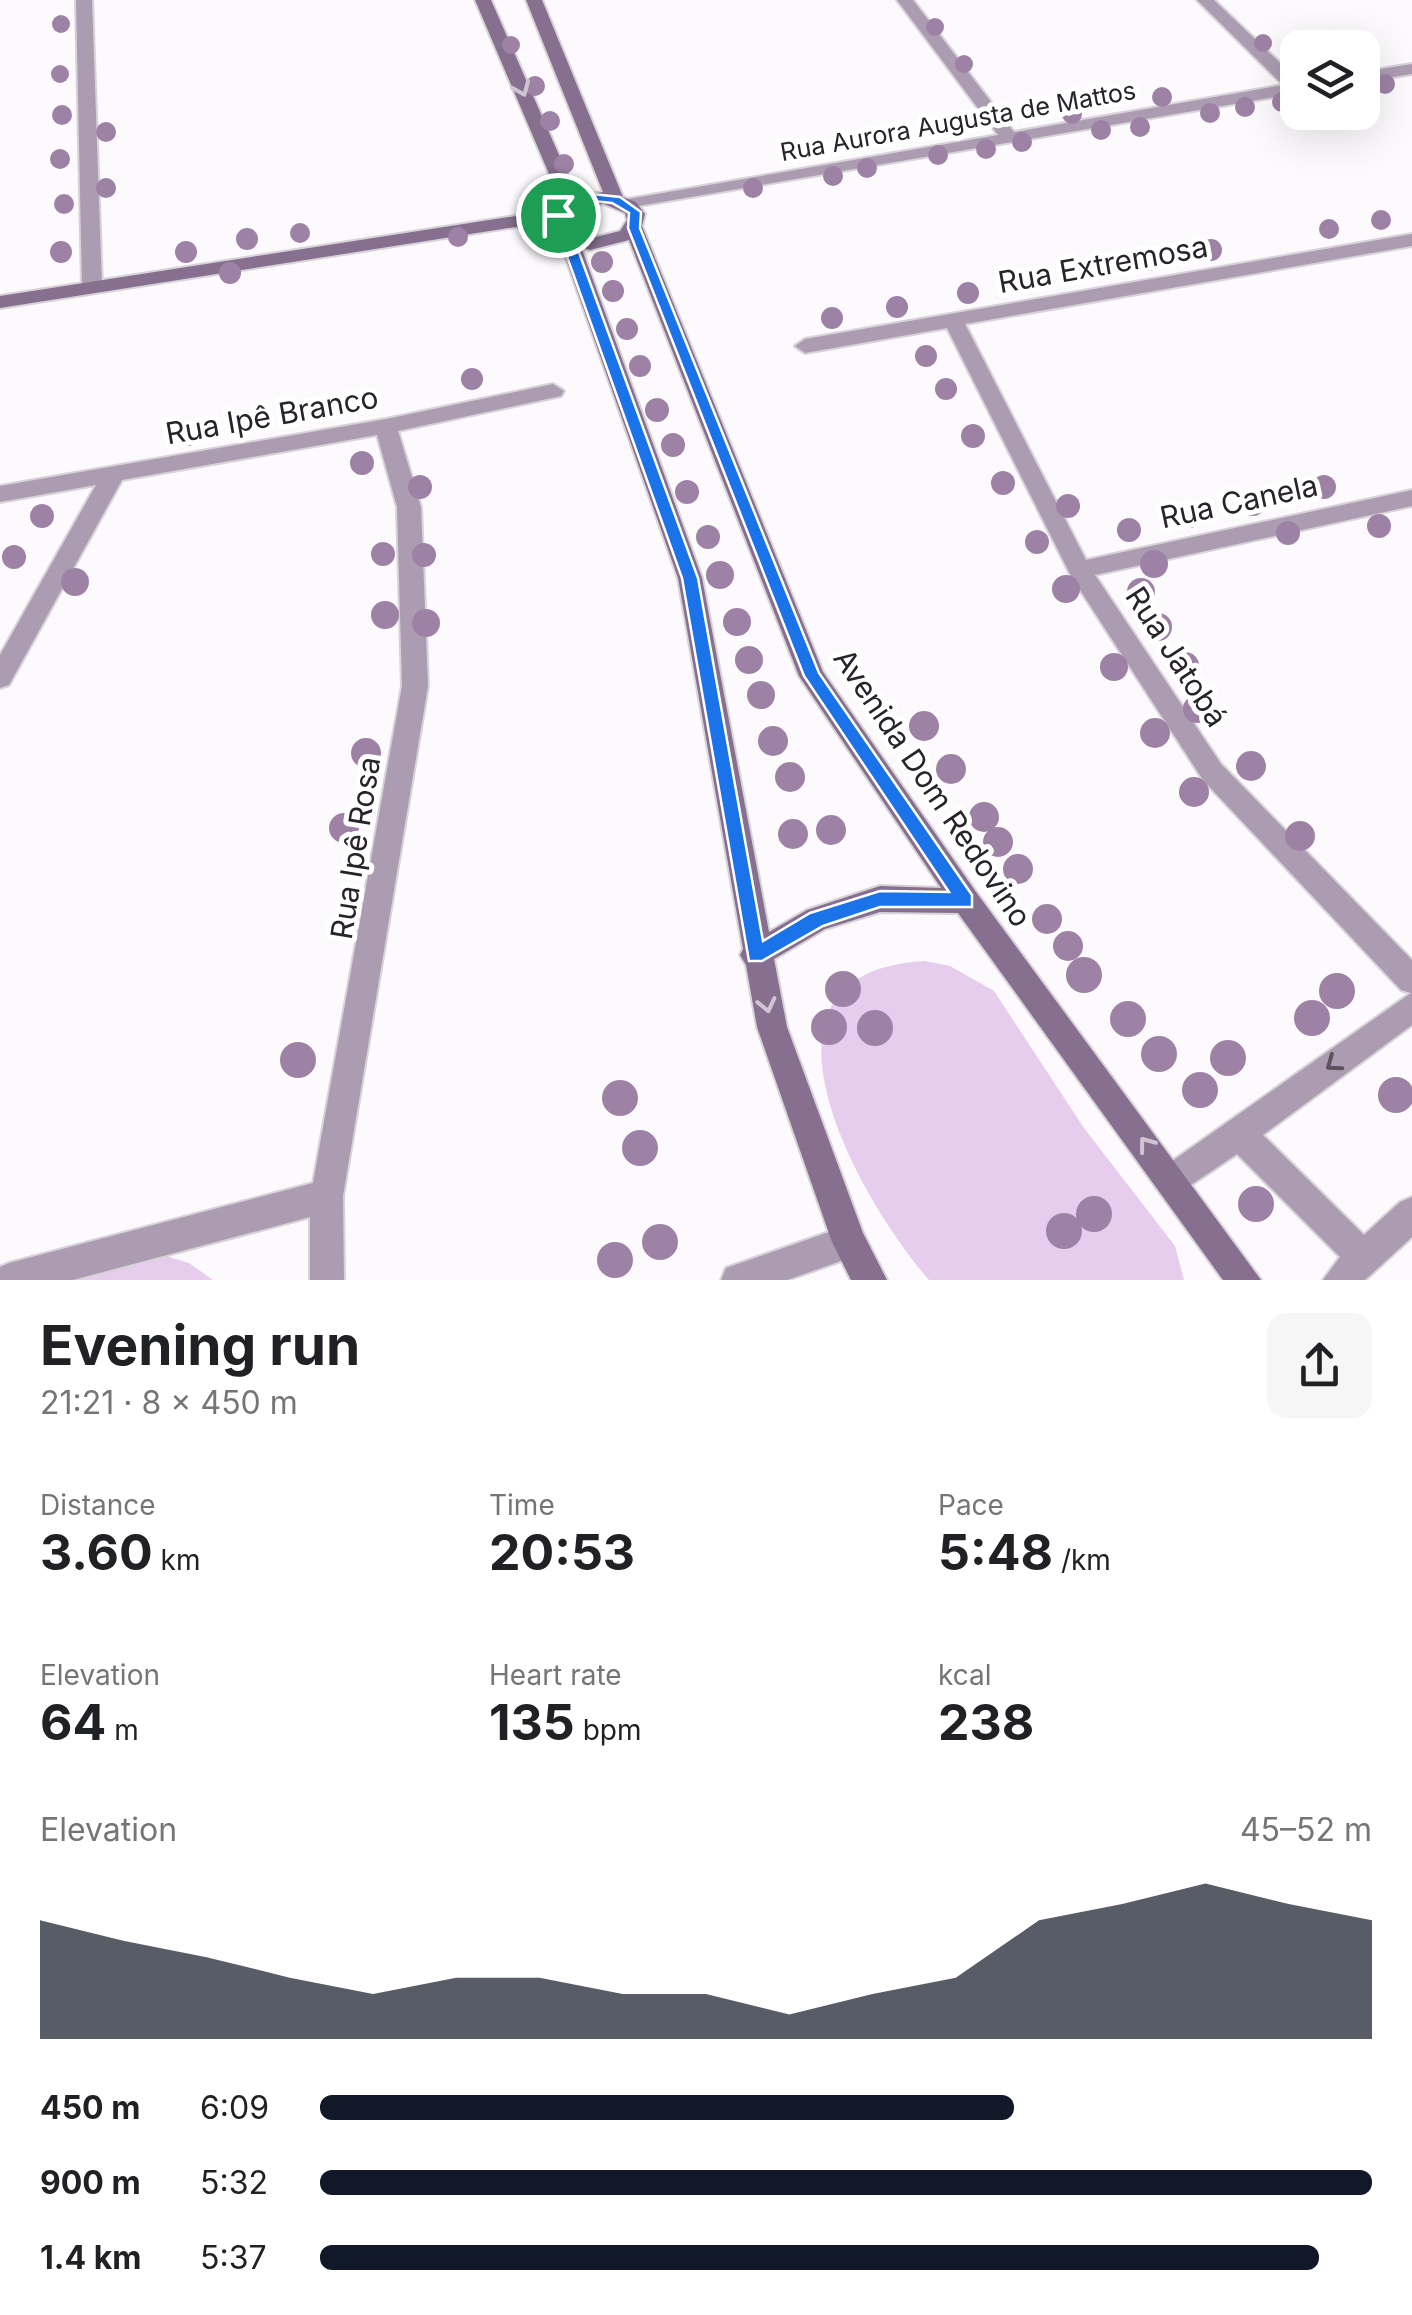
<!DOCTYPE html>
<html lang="en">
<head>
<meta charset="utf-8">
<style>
  body { margin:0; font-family:Inter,sans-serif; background:#f6f6f6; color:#202124; height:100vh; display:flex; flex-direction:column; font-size:38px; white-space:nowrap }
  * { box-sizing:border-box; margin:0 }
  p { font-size:32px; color:#757577 }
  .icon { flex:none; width:55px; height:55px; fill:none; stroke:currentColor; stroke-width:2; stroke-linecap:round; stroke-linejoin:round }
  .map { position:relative; height:1280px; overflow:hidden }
  .drawer { display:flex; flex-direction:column; background:#fff; flex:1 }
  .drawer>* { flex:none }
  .tools { position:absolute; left:1280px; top:30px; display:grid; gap:20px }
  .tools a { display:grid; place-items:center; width:100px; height:100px; border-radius:20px; background:#fff; box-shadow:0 10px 40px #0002; font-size:50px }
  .pin { position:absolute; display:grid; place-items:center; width:85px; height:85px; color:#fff; margin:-42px; border:5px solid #fff; border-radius:50%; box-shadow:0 2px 10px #0007 }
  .round { display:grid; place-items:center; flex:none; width:105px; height:105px; border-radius:20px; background:#f6f6f6 }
  .head { display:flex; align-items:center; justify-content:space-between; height:170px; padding:0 40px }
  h1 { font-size:55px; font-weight:700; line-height:75px }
  .figures { display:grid; grid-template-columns:repeat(3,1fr); gap:15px; height:170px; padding:10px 40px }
  .figures div { display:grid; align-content:center }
  .figures b { font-size:50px; font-weight:700 }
  .figures small { font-size:28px; font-weight:400 }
  .figures p { font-size:28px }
  .chart { height:280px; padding:20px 40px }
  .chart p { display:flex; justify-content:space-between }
  .chart svg { width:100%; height:180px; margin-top:10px; fill:#111827; opacity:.7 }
  ul { padding:0 40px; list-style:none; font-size:32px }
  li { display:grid; grid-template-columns:160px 120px 1fr; align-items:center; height:75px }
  li i { height:25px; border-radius:12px; background:#111827 }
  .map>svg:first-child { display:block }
  .green { fill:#e6cdee }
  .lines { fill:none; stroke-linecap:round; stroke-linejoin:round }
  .street-casing { stroke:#d7d3d8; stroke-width:4 }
  .secondary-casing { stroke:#d7d3d8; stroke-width:4 }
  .street { fill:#ac9cb2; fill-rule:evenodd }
  .secondary { fill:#866f8f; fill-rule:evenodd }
  .tree { fill:#9d82a5 }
  .oneway { stroke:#cfc5d2 }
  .oneway2 { stroke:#5d5360 }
  .route { fill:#1a73e8; stroke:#fff; stroke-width:2.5; fill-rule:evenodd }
  .labels { text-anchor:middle; stroke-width:10; stroke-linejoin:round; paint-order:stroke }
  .far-street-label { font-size:25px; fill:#28232a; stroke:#fff }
  .street-label { font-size:30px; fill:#28232a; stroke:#fff }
</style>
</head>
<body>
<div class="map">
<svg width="1412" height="1280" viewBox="0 0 1412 1280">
  <rect width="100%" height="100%" fill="#fdfafe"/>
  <g class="green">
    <path d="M925 961 950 966 994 991 1084 1128 1175 1246 1184 1280H929C860 1201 728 971 925 961Z"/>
    <polygon points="166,1256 189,1263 213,1280 73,1280"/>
  </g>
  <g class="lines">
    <g class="street-casing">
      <g id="street">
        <polygon points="76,0 92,0 102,287 92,293 82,287"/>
        <polygon points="897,0 913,0 1014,132 1283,85 1197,0 1214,0 1298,80 1298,93 621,209 621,201 628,199 998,135"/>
        <polygon points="1412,64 1412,74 1362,82 1362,72"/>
        <polygon points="1412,234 1412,246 965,324 1086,560 1412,490 1412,506 1095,575 1221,764 1412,960 1412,1025 1263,1135 1364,1235 1400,1202 1412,1197 1412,1237 1365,1280 1323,1280 1340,1257 1237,1154 1173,1197 1161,1193 1157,1181 1161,1169 1411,993 1401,990 1203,780 1071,576 947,328 805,353 795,346 805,339"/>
        <polygon points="553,384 564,391 561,396 398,431 421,507 428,686 343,1196 344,1280 310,1280 310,1217 73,1280 0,1280 0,1267 9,1263 313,1183 402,686 397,507 377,435 122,480 9,685 0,688 0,655 96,485 0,502 0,486 386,419"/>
        <polygon points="849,1225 861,1230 866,1242 861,1254 787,1280 721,1280 726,1268"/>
      </g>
    </g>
    <g class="secondary-casing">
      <path id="secondary" d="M475 0H491L577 196 603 192 526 0H542L623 197 636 202 645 214 642 226 823 672 976 892 1261 1280H1223L958 913 880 912 825 929 774 959 787 1027 863 1233 887 1280H851L832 1242 757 1027 746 965 740 955 743 949 678 578 558 236 547 222 0 308V296L554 210 561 202ZM604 204 625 213 627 220 620 231 592 238 567 227C566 207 587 204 604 204ZM629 240 799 676 941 888 880 886 807 910 769 932 702 578 581 247 590 250Z"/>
    </g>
    <use href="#street" class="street"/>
    <use href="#secondary" class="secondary"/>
  </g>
  <g class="tree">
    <circle cx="61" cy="24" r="9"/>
    <circle cx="935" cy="27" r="9"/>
    <circle cx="1263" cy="43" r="9"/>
    <circle cx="511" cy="45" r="9"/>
    <circle cx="964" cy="64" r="9"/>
    <circle cx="60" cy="74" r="9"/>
    <circle cx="1385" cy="84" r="10"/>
    <circle cx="535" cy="86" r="10"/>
    <circle cx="1162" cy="97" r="10"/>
    <circle cx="1282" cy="102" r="10"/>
    <circle cx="1245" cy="107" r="10"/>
    <circle cx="1210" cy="113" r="10"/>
    <circle cx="1072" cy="114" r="10"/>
    <circle cx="62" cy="115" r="10"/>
    <circle cx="550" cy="121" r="10"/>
    <circle cx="1140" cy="127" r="10"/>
    <circle cx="1101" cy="130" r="10"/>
    <circle cx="106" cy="132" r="10"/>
    <circle cx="1022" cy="142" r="10"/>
    <circle cx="986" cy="149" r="10"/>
    <circle cx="938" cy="155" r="10"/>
    <circle cx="60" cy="159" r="10"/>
    <circle cx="564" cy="164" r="10"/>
    <circle cx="867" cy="168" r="10"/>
    <circle cx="833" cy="176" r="10"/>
    <circle cx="106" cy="188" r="10"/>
    <circle cx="753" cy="188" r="10"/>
    <circle cx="64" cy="204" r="10"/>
    <circle cx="586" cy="213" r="10"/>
    <circle cx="1381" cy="220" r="10"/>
    <circle cx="1329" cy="229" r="10"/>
    <circle cx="300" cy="233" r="10"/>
    <circle cx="458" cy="237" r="10"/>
    <circle cx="247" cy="239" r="11"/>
    <circle cx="1211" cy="250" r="11"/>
    <circle cx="61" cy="252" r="11"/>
    <circle cx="186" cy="252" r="11"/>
    <circle cx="1150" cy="260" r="11"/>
    <circle cx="602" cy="262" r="11"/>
    <circle cx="230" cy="273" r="11"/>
    <circle cx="613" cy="291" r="11"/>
    <circle cx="968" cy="293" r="11"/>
    <circle cx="897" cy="307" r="11"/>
    <circle cx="832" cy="318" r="11"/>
    <circle cx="627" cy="329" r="11"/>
    <circle cx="926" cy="356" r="11"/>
    <circle cx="640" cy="366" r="11"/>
    <circle cx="472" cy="379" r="11"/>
    <circle cx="946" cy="389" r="11"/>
    <circle cx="657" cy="410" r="12"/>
    <circle cx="187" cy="434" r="12"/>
    <circle cx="973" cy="436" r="12"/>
    <circle cx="673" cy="445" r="12"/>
    <circle cx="362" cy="463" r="12"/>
    <circle cx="1003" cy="483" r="12"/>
    <circle cx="420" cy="487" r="12"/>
    <circle cx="1324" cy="487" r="12"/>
    <circle cx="687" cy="492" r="12"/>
    <circle cx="1253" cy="504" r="12"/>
    <circle cx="1068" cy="506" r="12"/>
    <circle cx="42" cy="516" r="12"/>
    <circle cx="1189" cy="516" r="12"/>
    <circle cx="1379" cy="526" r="12"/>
    <circle cx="1129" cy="530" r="12"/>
    <circle cx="1288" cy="533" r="12"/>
    <circle cx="708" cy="537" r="12"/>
    <circle cx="1037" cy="542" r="12"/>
    <circle cx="383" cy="554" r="12"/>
    <circle cx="424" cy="555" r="12"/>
    <circle cx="14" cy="557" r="12"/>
    <circle cx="1154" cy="564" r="14"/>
    <circle cx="720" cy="575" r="14"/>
    <circle cx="75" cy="582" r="14"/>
    <circle cx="1066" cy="589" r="14"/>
    <circle cx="1141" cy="592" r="14"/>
    <circle cx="385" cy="615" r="14"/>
    <circle cx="737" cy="622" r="14"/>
    <circle cx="426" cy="623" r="14"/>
    <circle cx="1158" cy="627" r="14"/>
    <circle cx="749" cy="660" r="14"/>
    <circle cx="1185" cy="666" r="14"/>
    <circle cx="1114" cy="667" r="14"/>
    <circle cx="761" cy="695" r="14"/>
    <circle cx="1197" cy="709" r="14"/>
    <circle cx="924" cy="726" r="15"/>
    <circle cx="1155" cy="733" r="15"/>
    <circle cx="773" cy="741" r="15"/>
    <circle cx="366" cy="753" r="15"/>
    <circle cx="1251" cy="766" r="15"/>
    <circle cx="951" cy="769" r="15"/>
    <circle cx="790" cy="777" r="15"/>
    <circle cx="1194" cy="792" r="15"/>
    <circle cx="984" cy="817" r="15"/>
    <circle cx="344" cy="828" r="15"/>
    <circle cx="831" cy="830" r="15"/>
    <circle cx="793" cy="834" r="15"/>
    <circle cx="1300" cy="836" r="15"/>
    <circle cx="998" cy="842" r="15"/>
    <circle cx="1018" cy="869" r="15"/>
    <circle cx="1047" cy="919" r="15"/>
    <circle cx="1068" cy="946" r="15"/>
    <circle cx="1084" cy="975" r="18"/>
    <circle cx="843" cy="989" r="18"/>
    <circle cx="1337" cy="991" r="18"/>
    <circle cx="1312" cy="1018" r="18"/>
    <circle cx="1128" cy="1019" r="18"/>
    <circle cx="829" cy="1027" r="18"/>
    <circle cx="875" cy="1028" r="18"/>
    <circle cx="1159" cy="1054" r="18"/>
    <circle cx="1228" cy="1058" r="18"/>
    <circle cx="298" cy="1060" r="18"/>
    <circle cx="1200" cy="1090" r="18"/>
    <circle cx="1396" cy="1095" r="18"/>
    <circle cx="620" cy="1098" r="18"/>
    <circle cx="640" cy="1148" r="18"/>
    <circle cx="1256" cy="1204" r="18"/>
    <circle cx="1094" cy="1214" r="18"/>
    <circle cx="1064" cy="1231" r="18"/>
    <circle cx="660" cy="1242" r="18"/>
    <circle cx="615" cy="1260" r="18"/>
  </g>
  <defs><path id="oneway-chevron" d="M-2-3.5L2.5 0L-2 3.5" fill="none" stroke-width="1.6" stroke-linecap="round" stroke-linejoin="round" transform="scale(2.5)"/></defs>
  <g class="oneway">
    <use href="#oneway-chevron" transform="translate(522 89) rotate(67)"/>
    <use href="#oneway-chevron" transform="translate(767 1005) rotate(77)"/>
    <use href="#oneway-chevron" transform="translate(1146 1144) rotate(-127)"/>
  </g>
  <use class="oneway2" href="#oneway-chevron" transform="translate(1333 1064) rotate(144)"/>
  <path class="route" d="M592 194 620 197 641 212 640 228 819 673 972 895V907H880L823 926 762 961H749L682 578 560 237 549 223 567 200ZM593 201 612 203 629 213 628 228 804 676 949 892 880 891 810 913 763 941 698 578 573 236 562 222 576 205Z"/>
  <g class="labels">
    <g class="far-street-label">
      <text transform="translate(958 121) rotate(-10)" y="9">Rua Aurora Augusta de Mattos</text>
    </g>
    <g class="street-label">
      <text transform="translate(1103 265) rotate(-10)" y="10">Rua Extremosa</text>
      <text transform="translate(272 416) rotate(-10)" y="10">Rua Ipê Branco</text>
      <text transform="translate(1239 502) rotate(-12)" y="10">Rua Canela</text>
      <text transform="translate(1176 657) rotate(57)" y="10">Rua Jatobá</text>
      <text transform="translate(932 788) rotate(56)" y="10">Avenida Dom Redovino</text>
      <text transform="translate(356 848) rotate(-81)" y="10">Rua Ipê Rosa</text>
    </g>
  </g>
</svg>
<div class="tools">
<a><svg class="icon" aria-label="layers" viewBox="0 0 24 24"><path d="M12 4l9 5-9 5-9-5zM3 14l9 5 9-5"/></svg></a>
</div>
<div class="pin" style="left:558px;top:215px;background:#1e9e55"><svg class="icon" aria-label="arrive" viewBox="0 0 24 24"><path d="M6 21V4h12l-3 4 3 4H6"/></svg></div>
</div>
<section class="drawer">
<div class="head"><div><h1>Evening run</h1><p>21:21 · 8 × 450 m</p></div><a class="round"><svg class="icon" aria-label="share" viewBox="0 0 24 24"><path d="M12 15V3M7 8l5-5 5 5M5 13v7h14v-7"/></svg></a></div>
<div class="figures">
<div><p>Distance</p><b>3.60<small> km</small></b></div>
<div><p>Time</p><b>20:53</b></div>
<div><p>Pace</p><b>5:48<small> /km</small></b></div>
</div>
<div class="figures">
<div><p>Elevation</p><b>64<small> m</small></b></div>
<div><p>Heart rate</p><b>135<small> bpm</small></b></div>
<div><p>kcal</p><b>238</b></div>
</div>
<div class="chart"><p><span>Elevation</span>45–52 m</p>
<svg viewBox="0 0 160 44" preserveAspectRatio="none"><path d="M0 44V15L10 20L20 24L30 29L40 33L50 29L60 29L70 33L80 33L90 38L100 33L110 29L120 15L130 11L140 6L150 11L160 15V44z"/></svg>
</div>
<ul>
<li><b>450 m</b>6:09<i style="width:66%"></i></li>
<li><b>900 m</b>5:32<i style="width:100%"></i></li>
<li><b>1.4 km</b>5:37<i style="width:95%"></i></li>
</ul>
</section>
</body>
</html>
